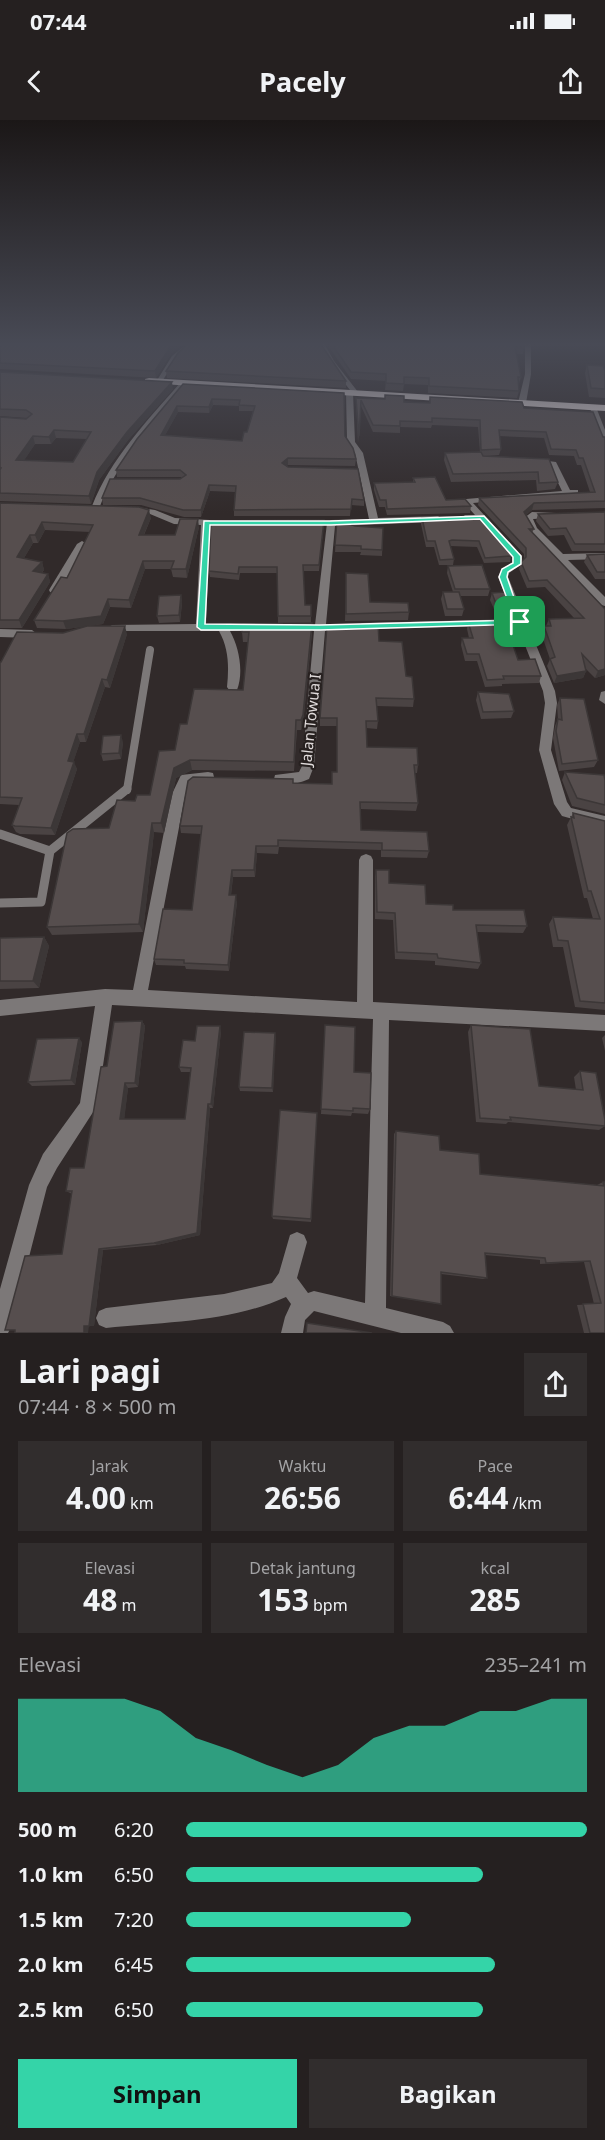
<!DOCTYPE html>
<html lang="id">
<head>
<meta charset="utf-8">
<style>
  body { margin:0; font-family:"Noto Sans",sans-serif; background:#312d2d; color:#f1f3f6; height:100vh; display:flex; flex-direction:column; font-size:22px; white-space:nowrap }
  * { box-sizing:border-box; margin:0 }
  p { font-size:20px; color:#a3a3a5 }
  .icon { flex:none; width:33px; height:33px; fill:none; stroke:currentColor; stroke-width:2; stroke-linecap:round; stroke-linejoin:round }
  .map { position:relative; height:1213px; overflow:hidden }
  .drawer { display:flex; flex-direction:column; background:#252020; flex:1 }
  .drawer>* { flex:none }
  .pin { position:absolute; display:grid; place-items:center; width:51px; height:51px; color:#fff; margin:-26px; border-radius:12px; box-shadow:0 3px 9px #0006 }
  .round { display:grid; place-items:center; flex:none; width:63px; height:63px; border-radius:0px; background:#312d2d }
  .headline { display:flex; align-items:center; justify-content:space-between; height:102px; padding:0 18px }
  h1 { font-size:33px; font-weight:700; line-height:45px }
  .metrics { display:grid; grid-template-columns:repeat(3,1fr); gap:9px; height:102px; padding:6px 18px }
  .metrics div { display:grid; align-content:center; border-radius:0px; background:#312d2d; text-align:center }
  .metrics b { font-size:30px; font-weight:700 }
  .metrics small { font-size:16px; font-weight:400 }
  .metrics p { font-size:16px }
  .chart { height:168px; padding:12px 18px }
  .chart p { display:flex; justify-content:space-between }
  .chart svg { width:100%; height:108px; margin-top:6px; fill:#34d4a8; opacity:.7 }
  .cta { display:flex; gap:12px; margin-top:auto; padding:12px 18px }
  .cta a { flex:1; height:69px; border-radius:0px; background:#34d4a8; color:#111; font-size:24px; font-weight:700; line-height:69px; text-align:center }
  .cta a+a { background:#312d2d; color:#f1f3f6 }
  ul { padding:0 18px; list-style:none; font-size:20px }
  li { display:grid; grid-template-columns:96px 72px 1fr; align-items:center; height:45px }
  li i { height:15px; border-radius:8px; background:#34d4a8 }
  .status { display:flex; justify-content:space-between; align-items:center; height:42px; padding:0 30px; background:#252020; direction:ltr }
  .status svg { height:16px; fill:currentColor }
  header { display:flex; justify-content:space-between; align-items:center; height:78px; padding:0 18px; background:#252020; font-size:27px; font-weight:700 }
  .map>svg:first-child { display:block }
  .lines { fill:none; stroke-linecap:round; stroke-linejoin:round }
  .lane-far1 { stroke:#7c7878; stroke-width:8 }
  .lane { stroke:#7c7878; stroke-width:9 }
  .street { fill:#7c7878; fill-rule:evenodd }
  .highway { fill:#ece2e2; fill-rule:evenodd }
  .wall { fill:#4a4343; fill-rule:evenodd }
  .shaded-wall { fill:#3c3737 }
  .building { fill:#564e4e; stroke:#3c3737; stroke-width:1.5; fill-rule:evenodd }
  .route { fill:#34d4a8; stroke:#fff; stroke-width:1.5; fill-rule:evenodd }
  .labels { text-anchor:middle; stroke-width:4.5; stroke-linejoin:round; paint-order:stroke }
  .street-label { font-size:15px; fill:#e1dcdc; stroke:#272120 }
</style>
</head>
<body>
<div class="status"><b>07:44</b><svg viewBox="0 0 49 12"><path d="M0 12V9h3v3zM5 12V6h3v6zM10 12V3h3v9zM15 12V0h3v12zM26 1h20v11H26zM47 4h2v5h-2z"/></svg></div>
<header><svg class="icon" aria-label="back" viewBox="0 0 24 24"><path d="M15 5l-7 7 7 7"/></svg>Pacely<svg class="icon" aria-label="share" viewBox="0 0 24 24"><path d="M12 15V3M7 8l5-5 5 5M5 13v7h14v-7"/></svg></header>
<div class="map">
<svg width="605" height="1213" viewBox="0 0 605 1213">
  <rect width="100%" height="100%" fill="#312a2a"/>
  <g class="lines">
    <polyline class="lane-far1" points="127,670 150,530"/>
    <g class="lane">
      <polyline points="0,714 50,731"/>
      <polyline points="0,783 41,782 50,731 127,669"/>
    </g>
    <g class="street">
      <polygon points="188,223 195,223 177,238 161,263 157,263 156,262 172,236"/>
      <path d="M318 223H324L334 241 358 272 353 273 355 322 363 333 378 398 438 396 442 399 438 402 335 406 326 504H342L347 507 342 510 325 511 314 646 309 659C298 664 287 666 275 663L274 659 275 655 299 652 302 646 314 511 308 508 309 506 315 505 327 403 331 400 369 399 355 333 347 322 346 272 350 270 328 242Z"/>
      <polygon points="525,223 531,223 531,254 526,283 522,285 518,283 525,254"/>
      <path d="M181 262 186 263 125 339 106 371 98 391H79V387L92 386C111 338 147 301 181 262Z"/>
      <polygon points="589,285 596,287 605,310 605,322 601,320"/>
      <polygon points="533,339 556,342 570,370 578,370 578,374 473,383 522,436 522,444 509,453 508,457 555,571 557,583 551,630 567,682 571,688 605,696 605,708 562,696 554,684 539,630 545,583 543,571 517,505 362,509 357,506 362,503 515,499 498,457 502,449 512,443 512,436 480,400 465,401 461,398 465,395 475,395 465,384 466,379 562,371 550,346 533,343"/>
      <path d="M135 387 155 390 175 398 227 401 231 404 227 407 210 406 206 504H259L264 507 259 510 230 511C239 527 244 552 237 570H229L227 567C229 547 229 529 219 511H112L107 508 112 505 196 504 201 405 174 404 150 394 132 392V388Z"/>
      <polygon points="532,392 556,393 556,397 553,398 533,399 537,408 563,434 605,433 605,439 568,440 605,477 605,486 601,485 530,411 524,398"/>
      <polygon points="82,421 87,424 59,470 54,473 50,472 49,470 77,424"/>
      <polygon points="0,509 32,510 37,514 32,518 0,517"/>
      <polygon points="605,571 605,584 599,580 601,572"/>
      <path d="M208 652 213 653 214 657 213 661 190 664 185 676 148 870 357 882 359 740 361 736 366 734 371 736 373 740V882L605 895V911L389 900 386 1188 443 1202 450 1206 454 1213H401L314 1191 305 1200 303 1213H281L285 1197 291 1184 286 1177C231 1202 165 1202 106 1208L99 1205 96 1198 99 1191 106 1188 224 1174 272 1163 279 1153 290 1115 297 1112 304 1115 307 1122 297 1158 308 1173 314 1171 365 1183 373 899 112 885 97 986 57 1048 47 1067 11 1207 8 1213H0V1169L29 1065 43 1034 80 983 95 886 0 896V880L105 869 133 870 171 676 181 655Z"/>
    </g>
    <polygon class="highway" points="149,258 605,285 605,291 145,263 145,259"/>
  </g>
  <g class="wall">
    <polygon points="0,223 171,234 156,258 0,249"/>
    <polygon points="329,223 524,223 523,234 516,234 521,257 519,264 518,264 519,271 517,278 428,273 428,265 404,264 403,271 385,270 386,261 351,259 329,227"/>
    <polygon points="587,245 605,251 605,278 589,277 585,253"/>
    <polygon points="166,251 346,261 346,268 167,258"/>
    <path d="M0 252 173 269 128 320 99 360 91 384 0 381V297L26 299 27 298 0 296ZM56 318 87 319 73 342 24 340 35 324H51Z"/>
    <path d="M183 264 344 273 345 316 356 339 355 346 288 345 286 346 364 380V386L351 385 350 396H234V390L235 372 210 371 201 397H184L141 385H103L102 378 182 358 181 357H117L116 350ZM213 285 239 286V291H253L247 312 242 321 165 315 178 292 209 293Z"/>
    <polygon points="430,277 524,288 605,317 605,388 532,390 526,395 534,409 532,413 605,489 605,555 595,558 585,548 586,551 583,558 554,563 547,546 550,539 541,513 544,506 546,506 549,499 574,498 545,467 527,468 519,449 521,442 524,439 524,434 478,385 479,378 590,372 581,345 577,345 574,336 549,335 544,318 499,316 501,329 499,335 487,336 549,339 558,362 555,369 537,371 536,360 451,362 444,340 445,333 480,332 478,307 432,305 431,308 400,307 400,313 373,312 361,286 358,323 356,278 429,283"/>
    <polygon points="413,358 446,380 471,386 470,393 387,395 385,387 379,387 374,370 374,363 413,362"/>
    <polygon points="0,383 151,398 144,415 175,415 199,407 187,458 173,457 171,449 145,449 131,488 110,487 103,504 66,509 37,508 34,500 67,458 90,412 45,410 38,423 33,423 24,438 42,442 44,450 42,453 48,454 50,462 22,508 0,508"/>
    <polygon points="605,392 605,431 572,431 564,415 548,416 536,401 538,394"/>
    <polygon points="480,397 511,436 510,442 484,443 477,427 450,426 454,439 453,445 439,445 434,427 426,427 421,404 422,398"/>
    <polygon points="324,400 319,451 303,451 305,485 311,485 311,503 278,503 277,453 240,453 239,460 210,457 209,451"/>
    <polygon points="337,400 355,406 383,408 382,436 360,435 361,432 335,432"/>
    <polygon points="605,434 605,459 595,459 584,442 587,435"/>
    <polygon points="448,446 490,469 488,476 460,476 464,489 462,496 445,496 441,479 443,472 453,472 447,453"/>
    <polygon points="346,460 370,482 409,492 408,500 345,501"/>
    <polygon points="492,473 512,489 510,496 497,496 490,480"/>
    <polygon points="181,475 182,483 180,502 159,503 157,496"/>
    <polygon points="468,502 541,556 539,563 502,564 502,566 485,567 477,541 465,541 461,525 462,518 469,518 467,509"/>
    <polygon points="242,512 312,513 303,605 301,610 297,610 294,651 192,650 176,658 164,713 154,712 143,812 52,815 47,807 109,708 135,681 150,675 175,630 187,604 243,570 248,522 243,522"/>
    <polygon points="127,514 110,568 105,567 86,622 80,622 73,642 77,649 55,715 20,714 16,712 12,705 19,685 0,684 0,542"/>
    <polygon points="379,521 406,556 414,579 413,587 377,586 378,601 377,609 366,608 367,627 418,645 417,653 415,653 418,683 416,691 360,689 361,710 429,731 427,738 381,737 381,730 279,727 278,734 257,733 255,757 233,757 231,775 237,782 229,851 186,849 185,846 156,845 154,839 192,790 201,714 181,713 180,706 293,663 331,664 337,652 337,606 320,606 320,598"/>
    <polygon points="478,572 514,591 511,598 481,599 476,580"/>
    <polygon points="560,578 598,640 594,647 559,651 553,618 555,606 558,599 557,585"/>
    <polygon points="123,622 121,639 103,641 101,634"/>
    <polygon points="565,652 605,685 605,694 572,686 562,660"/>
    <polygon points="573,693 605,701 605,890 575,887 563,827 553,827 549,804 553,797 593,799 587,778 584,778 567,705"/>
    <polygon points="376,750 389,763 426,784 527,806 523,813 477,812 481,843 478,849 435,845 435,841 395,839 393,800 375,799 375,757"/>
    <polygon points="44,817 49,826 39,868 0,869 0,818"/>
    <polygon points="142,901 145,906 138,967 128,968 124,999 185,999 191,952 181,952 179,947 195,921 221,911 213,988 210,988 200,1115 157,1125 103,1130 94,1206 89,1206 62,1134 72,1074 66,1071 84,1048 107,946"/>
    <polygon points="325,905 354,952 370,989 368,994 352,993 351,996 321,994"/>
    <polygon points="471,905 539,966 576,970 574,957 580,951 605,1000 605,1006 599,1010 508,1002 506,1004 476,1002 468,912"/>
    <polygon points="275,913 273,972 240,971 239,967"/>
    <polygon points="605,915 605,931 602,918"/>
    <polygon points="82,922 75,965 32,966 28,962"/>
    <polygon points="317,993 311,1102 273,1099 272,1096"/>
    <polygon points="396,1011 440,1030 480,1054 597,1065 603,1062 605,1062 605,1213 584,1213 577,1185 594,1184 584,1142 540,1144 540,1140 485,1135 487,1158 483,1159 441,1154 441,1184 438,1184 390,1176 394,1014"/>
  </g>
  <g class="shaded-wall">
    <polygon points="175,223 184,223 171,234 156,258 155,251 170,227"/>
    <polygon points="172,262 173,269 128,320 99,360 91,384 89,376 97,352 127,312"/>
    <polygon points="212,279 213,285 209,293 209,287"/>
    <polygon points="177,286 178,292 162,321 161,315"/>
    <polygon points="54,310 56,318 51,324 49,317"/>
    <polygon points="33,316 35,324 19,348 16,340"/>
    <polygon points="288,338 288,345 282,350 282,343"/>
    <polygon points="209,365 210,371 201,397 201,390"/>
    <polygon points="534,383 532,390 522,399 524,392"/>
    <polygon points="149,390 151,398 140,423 139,415"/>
    <polygon points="198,399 199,407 187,458 186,449"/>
    <polygon points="42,402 45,410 38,423 35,415"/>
    <polygon points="30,415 33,423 20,445 17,437"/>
    <polygon points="143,441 145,449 131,488 129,480"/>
    <polygon points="42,442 44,450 36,459 33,451"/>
    <polygon points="48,454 50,462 22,508 19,500"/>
    <polygon points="181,475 182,483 180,502 179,495"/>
    <polygon points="108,479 110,487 103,504 66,509 63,501"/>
    <polygon points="312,503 303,605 301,610 301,600"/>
    <polygon points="125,506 127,514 110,568 107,560"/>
    <polygon points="605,549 605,555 595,558 598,551"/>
    <polygon points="586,551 583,558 554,563 557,556"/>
    <polygon points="102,559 105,567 86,622 84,614"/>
    <polygon points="77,614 80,622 71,649 68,641"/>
    <polygon points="121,615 123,622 121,639 119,633"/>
    <polygon points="190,640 192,650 176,658 164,713 161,703 174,648"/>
    <polygon points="74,642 77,649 55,715 51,708"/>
    <polygon points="152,703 154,712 143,812 139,804"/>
    <polygon points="256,726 257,733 255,757 254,750"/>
    <polygon points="232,750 233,757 230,782 229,775"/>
    <polygon points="236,775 237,782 229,851 228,845"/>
    <polygon points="44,817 49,826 39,868 33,861"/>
    <polygon points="142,901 145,906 138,967 135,963"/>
    <polygon points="220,906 221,911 213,988 211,984"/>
    <polygon points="275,913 276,918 273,972 272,968"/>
    <polygon points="79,918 82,922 75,965 71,960"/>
    <polygon points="125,963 128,968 124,1002 120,999"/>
    <polygon points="208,984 210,988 200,1115 157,1125 154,1123"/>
    <polygon points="99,1129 103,1130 94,1206 89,1206"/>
    <polygon points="84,1206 89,1206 88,1213 84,1213"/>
  </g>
  <g class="building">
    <polygon points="0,223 175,223 170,227 155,251 0,243"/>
    <polygon points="189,223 320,223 346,261 166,251 178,233"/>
    <polygon points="331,223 524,223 524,227 515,227 521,257 518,257 519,271 429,266 429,258 404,257 404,264 386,263 386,254 351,252"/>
    <polygon points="587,245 603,246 605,251 605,269 591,268"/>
    <path d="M0 252 172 262 127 312 97 352 89 376 0 373V350L1 348H0V297L26 299 32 294 26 290 0 289ZM54 310 91 312 73 342 16 340 33 316 49 317Z"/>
    <path d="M183 264 344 273 345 316 353 328 356 339 288 338 282 343 288 347 358 349 364 380 352 379 351 389 234 390 236 366 209 365 201 390H183L140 378H102L110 359H180L186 355 180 350H116L137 319ZM212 279 240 280 239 285 255 286 247 312H244L242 321 161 315 177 286 209 287Z"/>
    <polygon points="385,275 404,276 404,282 430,283 430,277 522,282 524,288 593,292 603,317 605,317 605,381 534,383 524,392 534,409 529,409 605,489 605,549 598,551 582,534 586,551 557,556 550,539 555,537 544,506 551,506 549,499 584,498 547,460 529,461 521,442 526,437 526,428 479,378 595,372 583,338 579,338 576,330 551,329 546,312 499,310 501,329 481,330 480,300 432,298 432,302 400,301 400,306 373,305 361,280 359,316 356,278 385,279"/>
    <polygon points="481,332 483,336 549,339 558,362 539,363 538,352 453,354 445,333"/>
    <polygon points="435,357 446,380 465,379 471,386 387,389 386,380 380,380 374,363 415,362 413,358"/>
    <polygon points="0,383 139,387 149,390 139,415 175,415 180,399 198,399 186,449 171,449 174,441 143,441 129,480 108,479 101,496 63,501 34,500 61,457 67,458 93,405 42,402 35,415 30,415 17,437 42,442 33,451 48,454 19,500 0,500"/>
    <polygon points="605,392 605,424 575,424 566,408 550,409 538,394"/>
    <polygon points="480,397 511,431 511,436 485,438 479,421 452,420 449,421 454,439 440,440 435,421 427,421 422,398"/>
    <polygon points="324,400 319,445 303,445 305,485 311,485 311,496 278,496 277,447 239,447 238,454 209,451 211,401"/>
    <polygon points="337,400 350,400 349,404 355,406 383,408 382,430 361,429 361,426 335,425"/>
    <polygon points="605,434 605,452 597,452 587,435"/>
    <polygon points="482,445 490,469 455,469 448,446"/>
    <polygon points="346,453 368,454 370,482 408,483 409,492 346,494"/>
    <polygon points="443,472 459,472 464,489 447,489"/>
    <polygon points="505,472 512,489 498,489 492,473"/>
    <polygon points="181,475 179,495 157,496 159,476"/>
    <polygon points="505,501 518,540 535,539 541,556 503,556 504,559 487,560 479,534 467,534 462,518 473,518 468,502"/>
    <polygon points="312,503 303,595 301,600 296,600 294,642 190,640 174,648 161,703 152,703 139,804 47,807 67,713 73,709 109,708 117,680 135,681 137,675 150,675 159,631 175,630 180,604 187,604 194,569 243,570 249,512 242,512 243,504"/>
    <polygon points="378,504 379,521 402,522 406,556 412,557 414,579 376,578 378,601 366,601 367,627 417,628 418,645 414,645 418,683 360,682 361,710 427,712 429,731 382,730 382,723 278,720 278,726 256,726 254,750 232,750 229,775 236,775 228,845 184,843 184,840 154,839 163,789 192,790 202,706 180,706 188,661 193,657 293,659 293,663 332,664 332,652 337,652 337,598 320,598 327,505"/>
    <polygon points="87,506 125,506 107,560 102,559 84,614 77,614 68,641 74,642 51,708 15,706 12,705 22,678 0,677 0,542 1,542 17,512 63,513"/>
    <polygon points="478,572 509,574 514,591 483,592"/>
    <polygon points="560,578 584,579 598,640 562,644 556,611 558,599 562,600"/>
    <polygon points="121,615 119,633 101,634 103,616"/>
    <polygon points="565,652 604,655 605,660 605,685 577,678"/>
    <polygon points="573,693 605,701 605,883 580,881 568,821 558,820 553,797 600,799 591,771 588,771 571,697 574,698"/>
    <polygon points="376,750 389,750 389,763 425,765 426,784 453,785 453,790 524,790 527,806 476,805 481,843 438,838 437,834 397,832 395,793 377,792"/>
    <polygon points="44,817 33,861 0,861 0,818"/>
    <polygon points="142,901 135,963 125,963 120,999 185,999 191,948 179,947 183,920 195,921 197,906 220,906 211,984 208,984 197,1113 154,1123 99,1129 89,1206 84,1206 84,1213 15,1213 15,1210 5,1210 25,1136 62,1134 72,1071 66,1071 70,1048 84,1048 101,947 107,946 114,902"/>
    <polygon points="325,905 355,907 354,952 371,953 370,989 353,988 353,991 321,989"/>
    <polygon points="471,905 530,909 539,966 583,970 580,951 596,953 605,1000 605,1006 510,997 511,1000 480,998"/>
    <polygon points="244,912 275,913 272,968 239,967"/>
    <polygon points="79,918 71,960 28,962 37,919"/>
    <polygon points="280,990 317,993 311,1099 272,1096"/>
    <polygon points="396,1011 439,1016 440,1030 479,1034 480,1054 604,1066 603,1062 605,1062 605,1213 590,1213 583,1184 601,1183 590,1141 546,1143 545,1138 485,1133 487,1158 441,1152 441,1184 392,1176"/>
    <polygon points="307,1203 372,1213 306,1213"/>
  </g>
  <linearGradient id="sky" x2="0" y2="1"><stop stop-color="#1b1717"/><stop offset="0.57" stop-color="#484a55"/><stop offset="1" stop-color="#484a55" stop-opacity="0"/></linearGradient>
  <rect width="605" height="393" fill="url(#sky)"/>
  <path class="route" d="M484 396 521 436V444L508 452 507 457 523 504 320 510H201L197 507 204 401H331ZM480 399 513 437V443L502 449 499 457 515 500 320 505 205 504 210 405H331Z"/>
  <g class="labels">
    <g class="street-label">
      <text transform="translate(311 600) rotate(-84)" y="5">Jalan Towua I</text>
    </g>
  </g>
</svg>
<div class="pin" style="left:520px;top:502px;background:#1e9e55"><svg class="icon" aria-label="arrive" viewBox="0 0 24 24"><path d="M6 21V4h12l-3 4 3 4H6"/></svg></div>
</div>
<section class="drawer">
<div class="headline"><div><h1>Lari pagi</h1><p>07:44 · 8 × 500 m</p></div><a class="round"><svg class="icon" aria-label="share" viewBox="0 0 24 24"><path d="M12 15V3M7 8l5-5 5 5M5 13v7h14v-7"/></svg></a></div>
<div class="metrics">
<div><p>Jarak</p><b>4.00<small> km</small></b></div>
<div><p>Waktu</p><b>26:56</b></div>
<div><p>Pace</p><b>6:44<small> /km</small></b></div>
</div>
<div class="metrics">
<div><p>Elevasi</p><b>48<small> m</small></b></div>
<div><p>Detak jantung</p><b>153<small> bpm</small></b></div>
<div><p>kcal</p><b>285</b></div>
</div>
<div class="chart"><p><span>Elevasi</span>235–241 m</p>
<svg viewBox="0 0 160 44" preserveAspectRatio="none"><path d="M0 44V6L10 6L20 6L30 6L40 11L50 22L60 27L70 33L80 38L90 33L100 22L110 17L120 17L130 11L140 11L150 6L160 6V44z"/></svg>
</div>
<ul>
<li><b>500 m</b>6:20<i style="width:100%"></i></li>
<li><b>1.0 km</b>6:50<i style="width:74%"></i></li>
<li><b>1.5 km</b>7:20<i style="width:56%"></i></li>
<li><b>2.0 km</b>6:45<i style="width:77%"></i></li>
<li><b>2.5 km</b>6:50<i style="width:74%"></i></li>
</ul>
<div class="cta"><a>Simpan</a><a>Bagikan</a></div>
</section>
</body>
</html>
